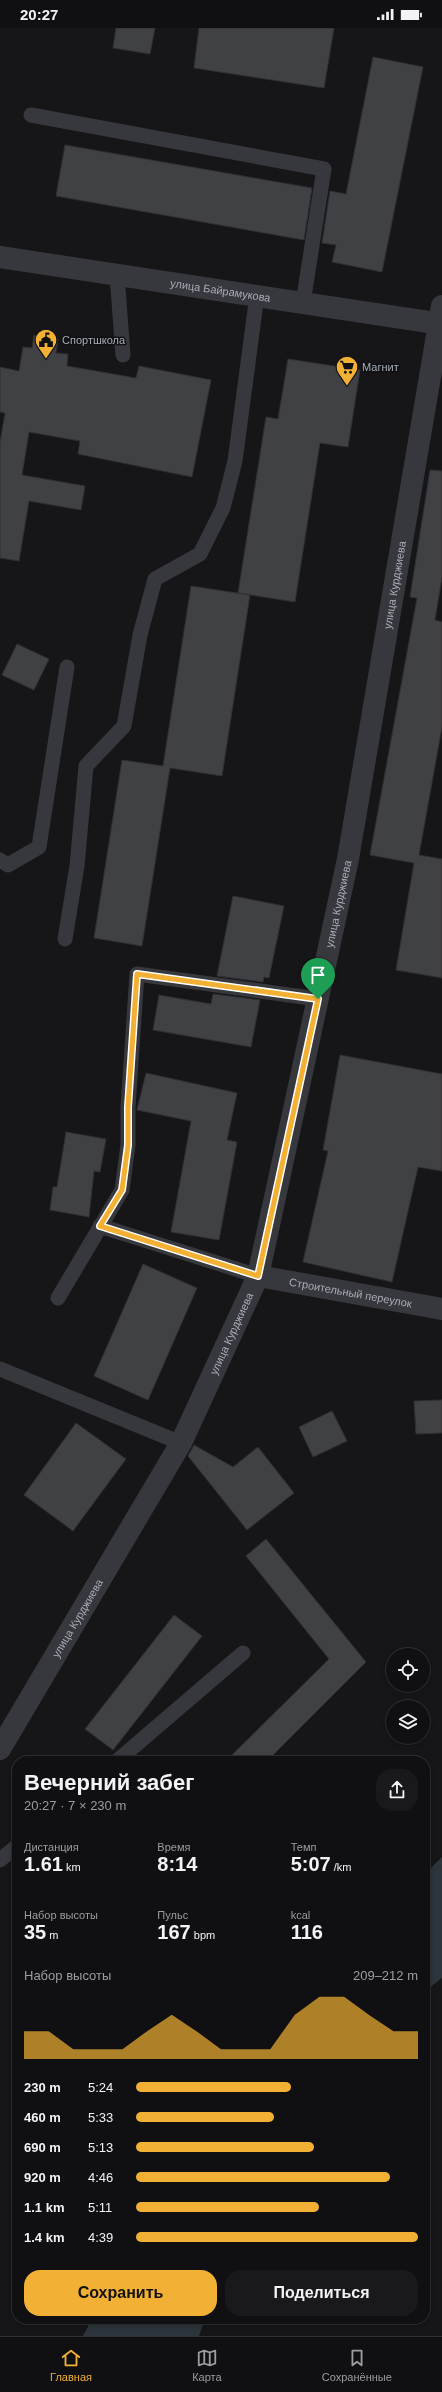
<!DOCTYPE html>
<html lang="ru">
<head>
<meta charset="utf-8">
<style>
  body { margin:0; font-family:Arial,sans-serif; background:#19191b; color:#f1f3f6; height:100vh; display:flex; flex-direction:column; font-size:15px; white-space:nowrap }
  * { box-sizing:border-box; margin:0 }
  p { font-size:13px; color:#9c9d9f }
  .icon { flex:none; width:22px; height:22px; fill:none; stroke:currentColor; stroke-width:2; stroke-linecap:round; stroke-linejoin:round }
  .map { position:relative; flex:1; overflow:hidden }
  .sheet { position:absolute; left:12px; top:1728px; width:418px; height:568px; display:flex; flex-direction:column; background:#101012; border-radius:16px; box-shadow:0 2px 6px #0003,0 0 0 1px #303032 }
  .sheet>* { flex:none }
  .tools { position:absolute; left:386px; top:1620px; display:grid; gap:8px }
  .tools a { display:grid; place-items:center; width:44px; height:44px; border-radius:50%; background:#101012; box-shadow:0 2px 6px #0003,0 0 0 1px #303032; font-size:20px }
  .pin { position:absolute; display:grid; place-items:center; width:34px; height:34px; color:#fff; margin:-41px -17px; border-radius:50% 50% 50% 0; rotate:-45deg; box-shadow:0 0 4px #0007 }
  .pin .icon { rotate:45deg }
  .round { display:grid; place-items:center; flex:none; width:42px; height:42px; border-radius:16px; background:#19191b }
  .headline { display:flex; align-items:center; justify-content:space-between; height:68px; padding:0 12px }
  h1 { font-size:22px; font-weight:700; line-height:30px }
  .stats { display:grid; grid-template-columns:repeat(3,1fr); gap:6px; height:68px; padding:4px 12px }
  .stats div { display:grid; align-content:center }
  .stats b { font-size:20px; font-weight:700 }
  .stats small { font-size:11px; font-weight:400 }
  .stats p { font-size:11px }
  .chart { height:112px; padding:8px 12px }
  .chart p { display:flex; justify-content:space-between }
  .chart svg { width:100%; height:72px; margin-top:4px; fill:#f2b134; opacity:.7 }
  .action { display:flex; gap:8px; margin-top:auto; padding:8px 12px }
  .action a { flex:1; height:46px; border-radius:16px; background:#f2b134; color:#111; font-size:16px; font-weight:700; line-height:46px; text-align:center }
  .action a+a { background:#19191b; color:#f1f3f6 }
  ul { padding:0 12px; list-style:none; font-size:13px }
  li { display:grid; grid-template-columns:64px 48px 1fr; align-items:center; height:30px }
  li i { height:10px; border-radius:5px; background:#f2b134 }
  .status { display:flex; justify-content:space-between; align-items:center; height:28px; padding:0 20px; background:#101012; direction:ltr }
  .status svg { height:11px; fill:currentColor }
  .dock { display:flex; justify-content:space-around; align-items:center; height:56px; border-top:1px solid #303032; background:#101012; font-size:11px; color:#9c9d9f }
  .dock a { display:grid; justify-items:center; gap:2px }
  .dock .on { color:#f2b134 }
  .map>svg:first-child { display:block }
  .water { fill:#2c353c }
  .building { fill:#404145; stroke:#303034 }
  .lines { fill:none; stroke-linecap:round; stroke-linejoin:round }
  .service { stroke:#37383d; stroke-width:15 }
  .minor { stroke:#37383d; stroke-width:22 }
  .tertiary { stroke:#37383d; stroke-width:22 }
  .route-casing { stroke:#fff; stroke-width:8 }
  .route { stroke:#f2b134; stroke-width:5 }
  .labels { text-anchor:middle; stroke-width:3; stroke-linejoin:round; paint-order:stroke }
  .street-label { font-size:11px; fill:#a8adb8; stroke:#111113 }
  .poi-label { font-size:11px; fill:#a8adb8; stroke:#111113; text-anchor:start }
</style>
</head>
<body>
<div class="status"><b>20:27</b><svg viewBox="0 0 49 12"><path d="M0 12V9h3v3zM5 12V6h3v6zM10 12V3h3v9zM15 12V0h3v12zM26 1h20v11H26zM47 4h2v5h-2z"/></svg></div>
<div class="map">
<svg width="442" height="2308" viewBox="0 0 442 2308">
  <rect width="100%" height="100%" fill="#161618"/>
  <g class="water">
    <polygon points="442,1829 442,1950 425,1963 425,1846"/>
    <polygon points="92,2291 205,2291 199,2308 83,2308"/>
  </g>
  <g class="building">
    <polygon points="116,0 155,0 150,26 113,20"/>
    <polygon points="199,0 334,0 324,60 194,40"/>
    <polygon points="373,29 423,39 382,244 332,234 336,217 322,215 330,163 346,166"/>
    <polygon points="65,117 312,160 304,212 56,168"/>
    <polygon points="34,307 58,311 56,325 68,326 67,338 136,350 139,338 211,352 192,449 78,426 80,413 29,404 22,447 85,458 81,482 29,473 19,533 0,530 0,414 5,385 0,384 0,339 19,343 23,319 32,320"/>
    <polygon points="288,331 360,342 348,419 320,415 295,574 238,565 266,389 278,391"/>
    <polygon points="430,442 442,443 442,549 435,592 442,594 442,699 419,827 442,831 442,950 396,942 414,835 370,827 417,570 410,569"/>
    <polygon points="191,558 250,567 222,748 170,740 142,918 94,910 122,732 163,738"/>
    <polygon points="17,616 49,631 34,662 2,647"/>
    <polygon points="233,868 284,878 269,950 264,949 263,954 217,948"/>
    <polygon points="213,966 260,972 251,1019 153,1002 159,967 211,976"/>
    <polygon points="340,1027 442,1046 442,1143 418,1139 392,1254 303,1234 328,1123 323,1122"/>
    <polygon points="146,1045 237,1065 227,1112 237,1114 219,1212 171,1204 191,1093 137,1082"/>
    <polygon points="66,1104 106,1111 100,1144 94,1143 89,1189 50,1182 53,1159 57,1159"/>
    <polygon points="143,1236 197,1260 148,1372 94,1348"/>
    <polygon points="442,1372 442,1405 416,1406 414,1373"/>
    <polygon points="332,1383 347,1413 313,1429 299,1399"/>
    <polygon points="76,1395 126,1431 73,1503 24,1467"/>
    <polygon points="194,1417 233,1439 258,1419 294,1465 247,1502 188,1428"/>
    <polygon points="266,1511 366,1634 267,1733 226,1733 329,1631 246,1528"/>
    <polygon points="174,1587 202,1608 113,1722 85,1701"/>
  </g>
  <g class="lines">
    <g class="service">
      <polyline points="31,87 324,141 303,275"/>
      <polyline points="117,247 123,327"/>
      <polyline points="0,832 8,837 39,819 67,639"/>
      <polyline points="65,911 77,838 86,738 124,698 140,607 155,551 200,526 223,480 235,433 257,267"/>
      <polyline points="100,1198 258,1248"/>
      <polyline points="58,1270 122,1162 128,1117 128,1079 137,946 318,971"/>
      <polyline points="0,1341 181,1415"/>
      <polyline points="117,1733 243,1625"/>
      <polyline points="0,1832 17,1818"/>
    </g>
    <g class="minor">
      <path id="s1" d="M0 229 442 296"/>
      <path id="s2" d="M258 1248 442 1281"/>
    </g>
    <path class="tertiary" id="s3" d="M0 1721 181 1415 258 1248 348 831 442 278"/>
  </g>
  <g class="lines">
    <g class="route-casing">
      <polygon id="route" points="137,946 318,971 258,1248 100,1198 122,1162 128,1117 128,1079"/>
    </g>
    <use href="#route" class="route"/>
  </g>
  <defs>
    <g id="civic-pin" transform="scale(1.15)"><path d="M0 17L-7.5 6A9.5 9.5 0 1 1 7.5 6Z" fill="#f2b134" stroke="#111113"/><path d="M-.6-6.5H3V-4.5H.6V-3L4-1V1h2V6H-6V1h2V-1L-.6-3ZM-1.2 2.5V6h2.4V2.5Z" fill="#111"/></g>
    <g id="supermarket-pin" transform="scale(1.15)"><path d="M0 17L-7.5 6A9.5 9.5 0 1 1 7.5 6Z" fill="#f2b134" stroke="#111113"/><path d="M-6-5.5h2.5l.6 2H6L4.5 2H-2.5L-4.4-4H-6ZM-1.5 3.2a1.3 1.3 0 1 0 .1 0ZM3 3.2a1.3 1.3 0 1 0 .1 0Z" fill="#111"/></g>
  </defs>
  <g fill-rule="evenodd">
    <use href="#civic-pin" x="46" y="312"/>
    <use href="#supermarket-pin" x="347" y="339"/>
  </g>
  <g class="labels">
    <g class="street-label">
      <text dy="4" stroke="none"><textPath href="#s1" startOffset="223">улица Байрамукова</textPath></text>
      <text dy="4" stroke="none"><textPath href="#s3" startOffset="1244">улица Курджиева</textPath></text>
      <text dy="4" stroke="none"><textPath href="#s3" startOffset="920">улица Курджиева</textPath></text>
      <text dy="4" stroke="none"><textPath href="#s2" startOffset="94">Строительный переулок</textPath></text>
      <text dy="4" stroke="none"><textPath href="#s3" startOffset="476">улица Курджиева</textPath></text>
      <text dy="4" stroke="none"><textPath href="#s3" startOffset="152">улица Курджиева</textPath></text>
    </g>
    <g class="poi-label">
      <text x="62" y="316">Спортшкола</text>
      <text x="362" y="343">Магнит</text>
    </g>
  </g>
</svg>
<div class="tools">
<a><svg class="icon" aria-label="locate" viewBox="0 0 24 24"><circle cx="12" cy="12" r="6"/><path d="M12 2v4M12 18v4M2 12h4M18 12h4"/></svg></a>
<a><svg class="icon" aria-label="layers" viewBox="0 0 24 24"><path d="M12 4l9 5-9 5-9-5zM3 14l9 5 9-5"/></svg></a>
</div>
<div class="pin" style="left:318px;top:971px;background:#1e9e55"><svg class="icon" aria-label="arrive" viewBox="0 0 24 24"><path d="M6 21V4h12l-3 4 3 4H6"/></svg></div>
<section class="sheet">
<div class="headline"><div><h1>Вечерний забег</h1><p>20:27 · 7 × 230 m</p></div><a class="round"><svg class="icon" aria-label="share" viewBox="0 0 24 24"><path d="M12 15V3M7 8l5-5 5 5M5 13v7h14v-7"/></svg></a></div>
<div class="stats">
<div><p>Дистанция</p><b>1.61<small> km</small></b></div>
<div><p>Время</p><b>8:14</b></div>
<div><p>Темп</p><b>5:07<small> /km</small></b></div>
</div>
<div class="stats">
<div><p>Набор высоты</p><b>35<small> m</small></b></div>
<div><p>Пульс</p><b>167<small> bpm</small></b></div>
<div><p>kcal</p><b>116</b></div>
</div>
<div class="chart"><p><span>Набор высоты</span>209–212 m</p>
<svg viewBox="0 0 160 44" preserveAspectRatio="none"><path d="M0 44V27L10 27L20 38L30 38L40 38L50 27L60 17L70 27L80 38L90 38L100 38L110 17L120 6L130 6L140 17L150 27L160 27V44z"/></svg>
</div>
<ul>
<li><b>230 m</b>5:24<i style="width:55%"></i></li>
<li><b>460 m</b>5:33<i style="width:49%"></i></li>
<li><b>690 m</b>5:13<i style="width:63%"></i></li>
<li><b>920 m</b>4:46<i style="width:90%"></i></li>
<li><b>1.1 km</b>5:11<i style="width:65%"></i></li>
<li><b>1.4 km</b>4:39<i style="width:100%"></i></li>
</ul>
<div class="action"><a>Сохранить</a><a>Поделиться</a></div>
</section>
</div>
<nav class="dock">
<a class="on"><svg class="icon" aria-label="home" viewBox="0 0 24 24"><path d="M3 11l9-7 9 7M6 9v11h12V9"/></svg>Главная</a>
<a><svg class="icon" aria-label="map" viewBox="0 0 24 24"><path d="M3 6l6-2 6 2 6-2v14l-6 2-6-2-6 2zM9 4v14M15 6v14"/></svg>Карта</a>
<a><svg class="icon" aria-label="saved" viewBox="0 0 24 24"><path d="M7 4h10v16l-5-4-5 4z"/></svg>Сохранённые</a>
</nav>
</body>
</html>
